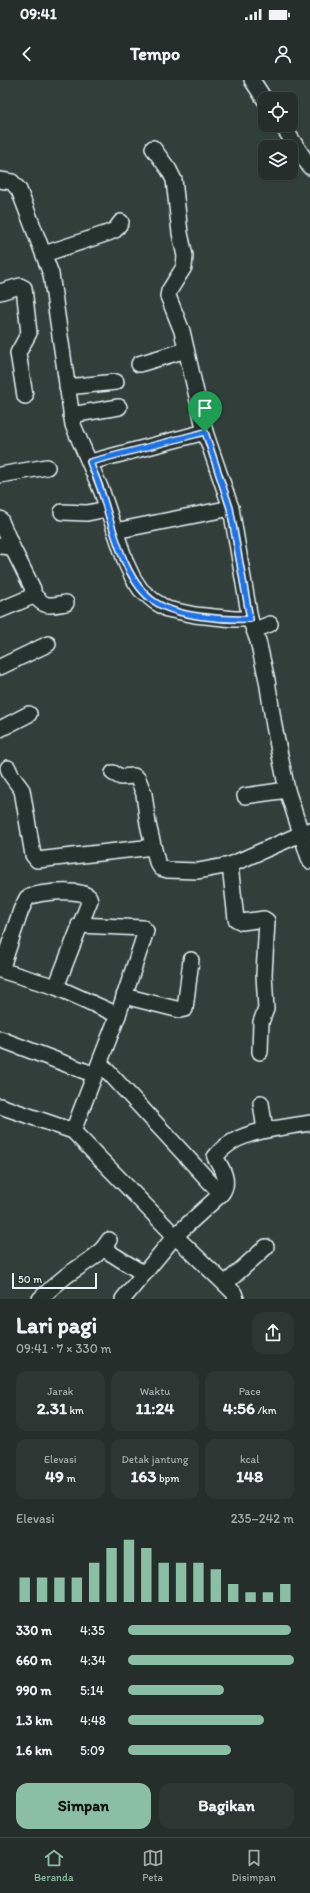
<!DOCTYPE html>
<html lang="id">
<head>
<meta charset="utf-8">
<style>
  body { margin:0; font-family:Itim,sans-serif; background:#2e3633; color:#f1f3f6; height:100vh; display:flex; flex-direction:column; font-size:15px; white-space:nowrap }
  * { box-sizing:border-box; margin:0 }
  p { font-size:13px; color:#a4a8a9 }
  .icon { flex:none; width:22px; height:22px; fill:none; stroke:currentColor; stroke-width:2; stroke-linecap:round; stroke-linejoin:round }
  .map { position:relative; height:1219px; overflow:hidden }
  .sheet { display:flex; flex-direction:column; background:#262e2b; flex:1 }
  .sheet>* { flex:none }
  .buttons { position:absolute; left:258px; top:12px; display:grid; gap:8px }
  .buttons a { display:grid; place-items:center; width:40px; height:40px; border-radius:8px; background:#262e2b; box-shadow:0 1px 3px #0004,0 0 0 1px #424a47; font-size:20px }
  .scale { position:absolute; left:12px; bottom:10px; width:85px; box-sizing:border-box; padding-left:4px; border:2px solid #e8f1f8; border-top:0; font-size:11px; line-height:14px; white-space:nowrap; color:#e8f1f8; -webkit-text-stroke:3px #26332d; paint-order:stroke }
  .pin { position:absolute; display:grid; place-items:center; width:34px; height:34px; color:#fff; margin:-41px -17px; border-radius:50% 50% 50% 0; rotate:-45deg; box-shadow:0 0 4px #0007 }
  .pin .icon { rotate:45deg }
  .round { display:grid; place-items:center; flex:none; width:42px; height:42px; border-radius:12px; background:#2e3633 }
  .summary { display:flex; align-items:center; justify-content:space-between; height:68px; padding:0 16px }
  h1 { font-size:22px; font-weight:700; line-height:30px }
  .stats { display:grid; grid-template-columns:repeat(3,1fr); gap:6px; height:68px; padding:4px 16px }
  .stats div { display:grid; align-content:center; border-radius:10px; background:#2e3633; text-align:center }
  .stats b { font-size:17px; font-weight:700 }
  .stats small { font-size:11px; font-weight:400 }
  .stats p { font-size:11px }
  .chart { height:112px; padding:8px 16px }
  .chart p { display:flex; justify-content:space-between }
  .chart svg { width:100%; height:72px; margin-top:4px; stroke:#8abfa5; stroke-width:6 }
  .button { display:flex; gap:8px; margin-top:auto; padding:8px 16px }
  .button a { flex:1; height:46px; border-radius:12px; background:#8abfa5; color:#111; font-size:16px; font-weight:700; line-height:46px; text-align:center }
  .button a+a { background:#2e3633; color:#f1f3f6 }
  ul { padding:0 16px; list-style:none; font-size:13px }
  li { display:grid; grid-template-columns:64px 48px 1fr; align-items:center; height:30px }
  li i { height:10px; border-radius:5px; background:#8abfa5 }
  .status { display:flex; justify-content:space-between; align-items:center; height:28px; padding:0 20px; background:#262e2b; direction:ltr }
  .status svg { height:11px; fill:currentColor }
  header { display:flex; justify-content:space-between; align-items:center; height:52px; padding:0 16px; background:#262e2b; font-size:18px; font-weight:700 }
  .tab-bar { display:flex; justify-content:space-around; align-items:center; height:56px; border-top:1px solid #424a47; background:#262e2b; font-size:11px; color:#a4a8a9 }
  .tab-bar a { display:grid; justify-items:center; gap:2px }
  .tab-bar .selected { color:#8abfa5 }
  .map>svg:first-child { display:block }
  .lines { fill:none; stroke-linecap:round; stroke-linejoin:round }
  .minor-casing { stroke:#e8f1f8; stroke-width:18 }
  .minor { stroke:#26332d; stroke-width:15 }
  .route-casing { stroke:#fff; stroke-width:8 }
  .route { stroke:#1a73e8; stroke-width:5 }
</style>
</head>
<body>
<div class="status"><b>09:41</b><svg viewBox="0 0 49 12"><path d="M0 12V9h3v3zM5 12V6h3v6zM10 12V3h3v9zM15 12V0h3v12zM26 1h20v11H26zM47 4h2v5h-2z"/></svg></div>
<header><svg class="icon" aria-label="back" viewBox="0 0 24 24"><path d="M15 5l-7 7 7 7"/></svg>Tempo<svg class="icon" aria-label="person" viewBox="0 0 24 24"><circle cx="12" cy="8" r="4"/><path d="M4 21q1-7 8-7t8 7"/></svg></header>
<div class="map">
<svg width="310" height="1219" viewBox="0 0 310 1219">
  <rect width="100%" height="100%" fill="#323e39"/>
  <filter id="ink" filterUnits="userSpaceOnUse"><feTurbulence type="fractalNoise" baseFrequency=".025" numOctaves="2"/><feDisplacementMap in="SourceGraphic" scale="8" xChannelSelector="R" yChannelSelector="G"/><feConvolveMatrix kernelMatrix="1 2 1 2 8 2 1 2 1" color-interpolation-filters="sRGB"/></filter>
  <g filter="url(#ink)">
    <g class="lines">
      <g class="minor-casing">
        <g id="minor">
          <polyline points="252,0 265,20"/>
          <polyline points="282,45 310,87"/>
          <polyline points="153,68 169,90 174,100 180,153 185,176 184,187 169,211 168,216 182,251 205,352 231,428 250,539"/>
          <polyline points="0,100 12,102 19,110 51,194 73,345 102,412 126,483 133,498 141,510 154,521 167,529 195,535 234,539 250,539 258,561 267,600 274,646 287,710 310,781"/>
          <polyline points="44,174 108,153 115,150 121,142"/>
          <polyline points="0,212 20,206 24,208 29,253 18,273 25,316"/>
          <polyline points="139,284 186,270"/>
          <polyline points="67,307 116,302"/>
          <polyline points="71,335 119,327"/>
          <polyline points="90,382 205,352"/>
          <polyline points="0,395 47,387"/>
          <polyline points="62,432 87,433 107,429"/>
          <polyline points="0,439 12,467"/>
          <polyline points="115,451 231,428"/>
          <polyline points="0,466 12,467 33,509 31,517 0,530"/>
          <path d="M33 514C45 528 49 526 66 523"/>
          <polyline points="255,550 270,544"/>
          <polyline points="0,587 48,564"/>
          <polyline points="0,649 29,634"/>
          <polyline points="8,688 11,695 22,710 33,775 37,780 153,767"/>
          <polyline points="113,693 121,697 134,696 138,699 144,714 148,744 157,782 161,788 168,790 198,791 230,785 310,750"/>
          <polyline points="245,716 287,710"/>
          <polyline points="230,785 236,839 242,842 264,839 267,841 264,894 266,929 261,942 260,972"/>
          <polyline points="0,890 56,907 118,935"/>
          <path d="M1 890 21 830 27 818C38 812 80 808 89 817L90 820 56 907"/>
          <polyline points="124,916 180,930 185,929 191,880"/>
          <polyline points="0,959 95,995"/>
          <polyline points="100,983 221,1114 175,1156 123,1219"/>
          <polyline points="261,1023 265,1050"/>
          <polyline points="0,1026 73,1051 175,1156 225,1204 234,1213 236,1219"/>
          <polyline points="73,1051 118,935 146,851 143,848 79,845"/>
          <path d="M221 1114C231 1102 222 1088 215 1077 236 1049 278 1049 310 1043"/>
          <polyline points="104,1169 144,1194"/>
          <polyline points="225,1204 266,1167"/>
          <path d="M40 1219C48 1211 57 1203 66 1196 82 1184 99 1177 109 1160"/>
        </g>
      </g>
      <use href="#minor" class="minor"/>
    </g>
  </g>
  <g class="lines" filter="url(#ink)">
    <g class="route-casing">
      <path id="route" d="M205 352 230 428 250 539C223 540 178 537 155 522 124 502 113 447 102 414 99 403 94 393 90 382Z"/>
    </g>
    <use href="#route" class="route"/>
  </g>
</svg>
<div class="buttons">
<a><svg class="icon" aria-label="locate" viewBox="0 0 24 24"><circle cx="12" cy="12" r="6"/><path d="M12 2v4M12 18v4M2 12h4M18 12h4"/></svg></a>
<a><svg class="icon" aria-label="layers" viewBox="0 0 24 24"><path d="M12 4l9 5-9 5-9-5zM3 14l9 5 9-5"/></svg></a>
</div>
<div class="scale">50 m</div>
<div class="pin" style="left:205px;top:352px;background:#1e9e55"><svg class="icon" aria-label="arrive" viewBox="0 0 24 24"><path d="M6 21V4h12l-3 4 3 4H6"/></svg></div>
</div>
<section class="sheet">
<div class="summary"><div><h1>Lari pagi</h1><p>09:41 · 7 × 330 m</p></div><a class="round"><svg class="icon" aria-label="share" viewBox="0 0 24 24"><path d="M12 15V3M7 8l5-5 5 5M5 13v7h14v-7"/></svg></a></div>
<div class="stats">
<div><p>Jarak</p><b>2.31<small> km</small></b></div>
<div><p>Waktu</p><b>11:24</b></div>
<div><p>Pace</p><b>4:56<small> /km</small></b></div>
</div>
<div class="stats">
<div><p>Elevasi</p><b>49<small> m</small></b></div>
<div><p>Detak jantung</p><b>163<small> bpm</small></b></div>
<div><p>kcal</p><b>148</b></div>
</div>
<div class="chart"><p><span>Elevasi</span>235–242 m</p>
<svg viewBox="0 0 160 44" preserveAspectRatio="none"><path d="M5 44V29M15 44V29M25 44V29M35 44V29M45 44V20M55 44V11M65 44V6M75 44V11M85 44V20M95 44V20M105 44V20M115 44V24M125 44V33M135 44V38M145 44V38M155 44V33"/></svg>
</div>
<ul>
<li><b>330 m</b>4:35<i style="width:98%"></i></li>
<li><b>660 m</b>4:34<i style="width:100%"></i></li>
<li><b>990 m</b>5:14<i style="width:58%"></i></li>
<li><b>1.3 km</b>4:48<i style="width:82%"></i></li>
<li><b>1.6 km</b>5:09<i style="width:62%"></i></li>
</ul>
<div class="button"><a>Simpan</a><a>Bagikan</a></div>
</section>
<nav class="tab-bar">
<a class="selected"><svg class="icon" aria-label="home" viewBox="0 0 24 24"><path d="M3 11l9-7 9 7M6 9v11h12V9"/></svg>Beranda</a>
<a><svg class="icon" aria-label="map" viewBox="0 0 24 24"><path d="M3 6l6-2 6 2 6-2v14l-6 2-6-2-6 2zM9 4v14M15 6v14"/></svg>Peta</a>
<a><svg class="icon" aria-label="saved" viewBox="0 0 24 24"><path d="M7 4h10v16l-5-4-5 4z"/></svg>Disimpan</a>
</nav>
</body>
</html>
